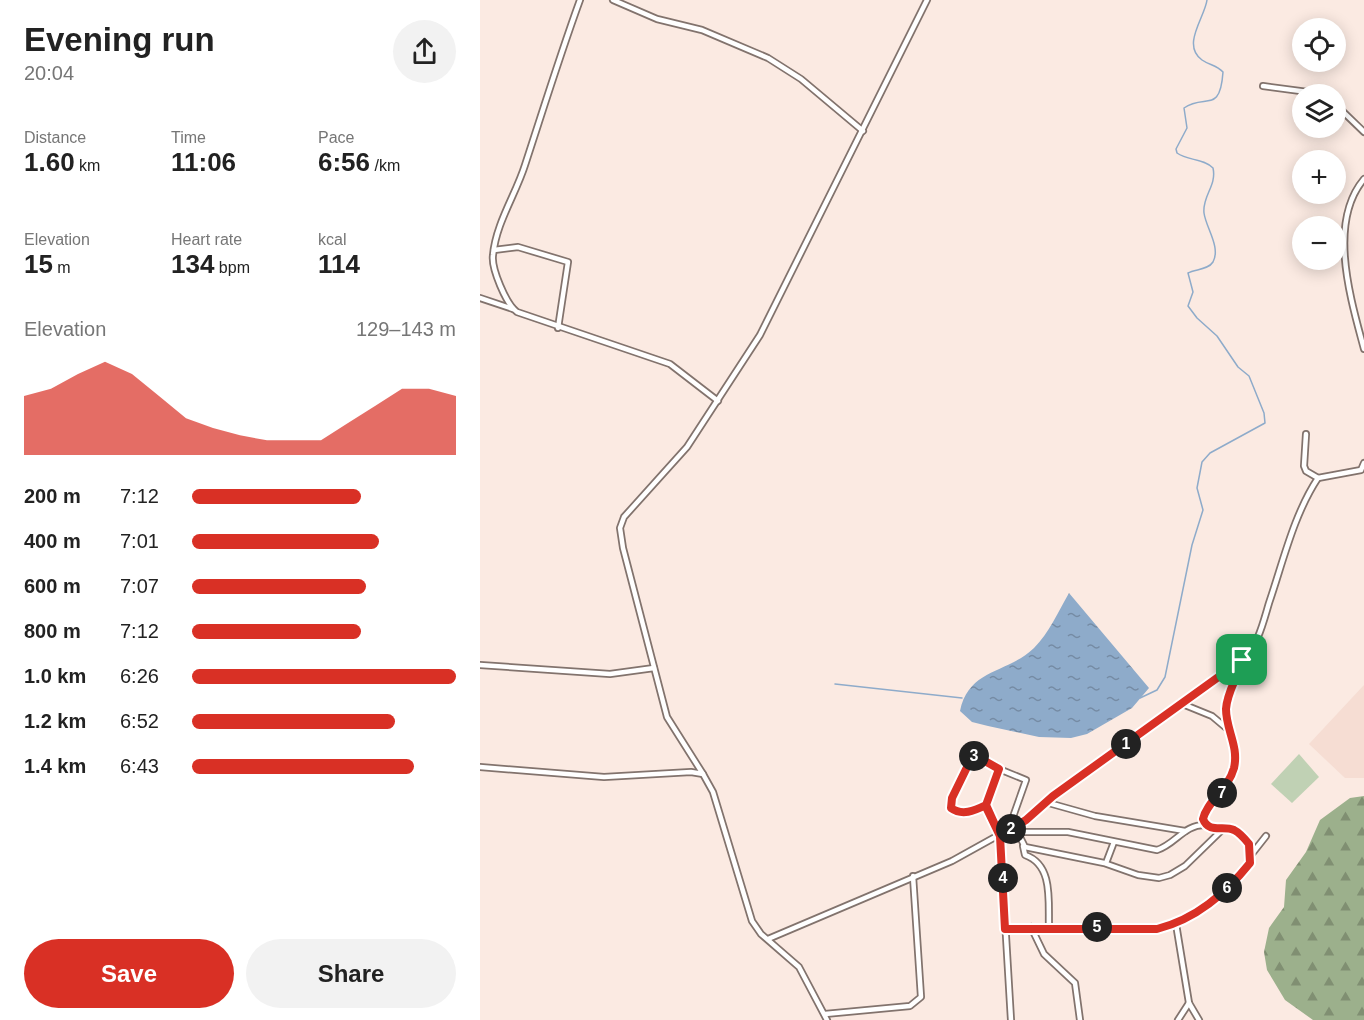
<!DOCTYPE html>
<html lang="en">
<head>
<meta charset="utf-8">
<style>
  body { margin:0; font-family:Arial,sans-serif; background:#f2f2f2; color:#222; height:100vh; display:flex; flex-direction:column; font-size:22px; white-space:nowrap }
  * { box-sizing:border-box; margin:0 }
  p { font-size:20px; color:#767676 }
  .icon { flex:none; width:33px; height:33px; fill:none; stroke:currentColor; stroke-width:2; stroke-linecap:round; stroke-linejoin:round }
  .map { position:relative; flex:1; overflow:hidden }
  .sheet { display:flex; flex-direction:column; background:#fff; width:480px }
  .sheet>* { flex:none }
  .tools { position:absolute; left:812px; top:18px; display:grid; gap:12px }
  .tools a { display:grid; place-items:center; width:54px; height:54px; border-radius:50%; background:#fff; box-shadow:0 3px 15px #0003; font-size:30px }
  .pin { position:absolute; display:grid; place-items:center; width:51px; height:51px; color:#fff; margin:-26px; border-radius:12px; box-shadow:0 3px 9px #0006 }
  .km { position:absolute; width:30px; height:30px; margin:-15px; border-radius:50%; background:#222; color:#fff; font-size:16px; line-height:30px; text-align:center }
  .round { display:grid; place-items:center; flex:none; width:63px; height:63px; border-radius:32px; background:#f2f2f2 }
  .overview { display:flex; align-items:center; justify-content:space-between; height:102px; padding:0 24px }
  h1 { font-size:33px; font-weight:700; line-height:45px }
  .metrics { display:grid; grid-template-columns:repeat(3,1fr); gap:9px; height:102px; padding:6px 24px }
  .metrics div { display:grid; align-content:center }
  .metrics b { font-size:26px; font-weight:700 }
  .metrics small { font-size:16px; font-weight:400 }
  .metrics p { font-size:16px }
  .chart { height:168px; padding:12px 24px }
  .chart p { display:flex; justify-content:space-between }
  .chart svg { width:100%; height:108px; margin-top:6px; fill:#d93025; opacity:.7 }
  .cta { display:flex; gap:12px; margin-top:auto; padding:12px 24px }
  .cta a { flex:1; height:69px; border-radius:36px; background:#d93025; color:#fff; font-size:24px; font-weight:700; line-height:69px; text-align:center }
  .cta a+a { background:#f2f2f2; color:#222 }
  ul { padding:0 24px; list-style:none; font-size:20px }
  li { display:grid; grid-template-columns:96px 72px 1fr; align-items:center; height:45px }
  li i { height:15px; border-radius:8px; background:#d93025 }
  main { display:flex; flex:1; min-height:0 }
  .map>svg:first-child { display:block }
  .built { fill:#f6ddd3 }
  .forest { fill:url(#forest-firs) }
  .pitch { fill:#c0d1b4 }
  .water { fill:url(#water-ripples) }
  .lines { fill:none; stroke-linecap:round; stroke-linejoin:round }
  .stream { stroke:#8eabca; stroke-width:1.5 }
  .street-casing { stroke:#82736d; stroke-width:8 }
  .street { stroke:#fff; stroke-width:4.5 }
  .route-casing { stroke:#fff; stroke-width:12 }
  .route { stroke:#d93025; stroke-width:8 }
</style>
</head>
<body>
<main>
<section class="sheet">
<div class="overview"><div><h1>Evening run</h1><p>20:04</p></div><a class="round"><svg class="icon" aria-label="share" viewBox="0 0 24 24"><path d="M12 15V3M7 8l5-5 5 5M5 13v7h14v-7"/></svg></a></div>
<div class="metrics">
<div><p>Distance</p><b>1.60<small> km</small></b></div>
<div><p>Time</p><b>11:06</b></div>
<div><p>Pace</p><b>6:56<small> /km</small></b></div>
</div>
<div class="metrics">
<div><p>Elevation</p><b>15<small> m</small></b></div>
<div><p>Heart rate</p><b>134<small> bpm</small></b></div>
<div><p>kcal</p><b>114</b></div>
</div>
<div class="chart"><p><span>Elevation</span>129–143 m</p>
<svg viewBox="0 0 160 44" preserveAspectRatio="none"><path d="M0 44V20L10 17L20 11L30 6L40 11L50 20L60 29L70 33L80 36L90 38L100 38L110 38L120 31L130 24L140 17L150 17L160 20V44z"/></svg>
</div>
<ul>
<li><b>200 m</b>7:12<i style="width:64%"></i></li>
<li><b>400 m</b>7:01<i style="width:71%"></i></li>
<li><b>600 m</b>7:07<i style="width:66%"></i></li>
<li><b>800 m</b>7:12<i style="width:64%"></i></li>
<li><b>1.0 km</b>6:26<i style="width:100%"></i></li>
<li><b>1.2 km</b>6:52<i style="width:77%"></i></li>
<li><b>1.4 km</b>6:43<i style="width:84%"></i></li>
</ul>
<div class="cta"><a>Save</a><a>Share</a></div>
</section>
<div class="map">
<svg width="884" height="1020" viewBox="0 0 884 1020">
  <defs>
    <pattern id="forest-firs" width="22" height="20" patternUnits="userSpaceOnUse" patternTransform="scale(1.5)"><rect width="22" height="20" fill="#9cb08c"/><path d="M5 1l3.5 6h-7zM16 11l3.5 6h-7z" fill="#808f72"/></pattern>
    <pattern id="water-ripples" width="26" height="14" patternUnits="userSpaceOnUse" patternTransform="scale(1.5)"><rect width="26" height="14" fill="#8eabca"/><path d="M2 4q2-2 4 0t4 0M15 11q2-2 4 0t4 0" fill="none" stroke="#758ba4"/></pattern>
  </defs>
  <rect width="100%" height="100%" fill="#fbeae2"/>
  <polygon class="built" points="884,685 884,778 865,778 829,744"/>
  <polygon class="forest" points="884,796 884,1020 833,1020 805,1000 787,970 784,952 789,928 804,907 806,880 826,852 840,820 870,798"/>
  <polygon class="pitch" points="819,754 839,777 812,803 791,784"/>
  <path class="water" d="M589 593 669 688 652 708 607 734 591 738 559 737 508 726 492 722 480 711C489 668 527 674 554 648 569 633 578 612 589 593Z"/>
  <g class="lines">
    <g class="stream">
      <polyline points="355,684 482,698"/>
      <path d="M660 698 677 690 685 677 712 545 723 510 717 488 722 462 730 453 785 423 784 413 769 376 758 367 737 336 717 318 708 306 713 292 708 273C715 269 728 270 733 262 741 247 726 228 724 213 722 196 737 186 733 168 723 158 708 161 697 153L696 149 707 128 704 108C725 93 740 115 743 72 737 65 729 65 722 60 701 45 725 17 727 0"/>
    </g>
    <g class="street-casing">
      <g id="street">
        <path d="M100 0C80 55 63 110 45 165 36 194 16 223 13 255 11 268 26 304 37 312L190 364 238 401"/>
        <polyline points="133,0 177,19 222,30 288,58 321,79 383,131"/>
        <polyline points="783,86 843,94"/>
        <polyline points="855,104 884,132"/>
        <path d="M884 179C847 223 871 300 884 349"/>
        <polyline points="14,250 38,247 88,262 78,328"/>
        <polyline points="0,298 33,309"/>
        <polyline points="826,434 824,466 826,471 838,478"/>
        <polyline points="0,665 130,674 174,668"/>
        <polyline points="700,703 732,716 751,732"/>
        <polyline points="0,767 124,777 211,772 223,774 233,792 272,921 281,934 319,967 347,1020"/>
        <polyline points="519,769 546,780 528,831"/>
        <polyline points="223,774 187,717 143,548 140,528 144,517 207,447 280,335 447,0"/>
        <polyline points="565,802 615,816 705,831"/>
        <path d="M506 805C494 811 482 816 471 808L472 798 494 756 515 765 519 769 506 805 520 836 531 1020"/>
        <polyline points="535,827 545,847 624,863 658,875 679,878 690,875 705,866 742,830"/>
        <path d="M538 832H588L677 850C696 844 704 824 726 825"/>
        <path d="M543 846 545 855C574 865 568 902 569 928"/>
        <polyline points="771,855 786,836"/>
        <polyline points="626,863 634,842"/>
        <polyline points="696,924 709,1003 698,1020"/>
        <polyline points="551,927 564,954 595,983 600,1020"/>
        <path d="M525 929H677C716 920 745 894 770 863L769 844C765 839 760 833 754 830 743 825 729 834 723 819 727 803 748 790 753 768 759 746 746 731 746 709 746 692 758 677 762 661"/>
        <path d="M288 939 472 861 546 820 573 796 762 660C778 646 783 623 789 603 803 562 814 514 838 478L881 470 884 463"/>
        <polyline points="709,1003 719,1020"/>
        <polyline points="345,1014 430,1006 441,997 433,876"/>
      </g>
    </g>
    <use href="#street" class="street"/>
  </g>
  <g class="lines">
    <g class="route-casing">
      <path id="route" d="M762 660 573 796 546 820 520 836 506 807V805C494 811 482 816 471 808L472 798 492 757 496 756 519 769 506 805 520 836 525 929H677C716 919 745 894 770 863L769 844C765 839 760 833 754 830 743 825 729 834 723 819 727 801 748 790 754 768 759 746 746 730 746 709 747 692 758 677 762 660"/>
    </g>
    <use href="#route" class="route"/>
  </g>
</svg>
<div class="tools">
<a><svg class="icon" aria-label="locate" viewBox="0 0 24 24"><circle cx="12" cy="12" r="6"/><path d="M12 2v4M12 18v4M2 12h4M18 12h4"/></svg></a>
<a><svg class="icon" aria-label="layers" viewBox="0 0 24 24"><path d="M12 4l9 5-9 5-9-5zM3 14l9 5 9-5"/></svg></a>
<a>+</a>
<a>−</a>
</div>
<div class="pin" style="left:762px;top:660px;background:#1e9e55"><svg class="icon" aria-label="arrive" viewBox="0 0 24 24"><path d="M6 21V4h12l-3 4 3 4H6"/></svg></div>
<b class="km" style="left:646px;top:744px">1</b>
<b class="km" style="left:531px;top:829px">2</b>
<b class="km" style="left:494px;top:756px">3</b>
<b class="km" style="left:523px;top:878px">4</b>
<b class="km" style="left:617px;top:927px">5</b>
<b class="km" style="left:747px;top:888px">6</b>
<b class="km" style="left:742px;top:793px">7</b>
</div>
</main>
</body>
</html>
